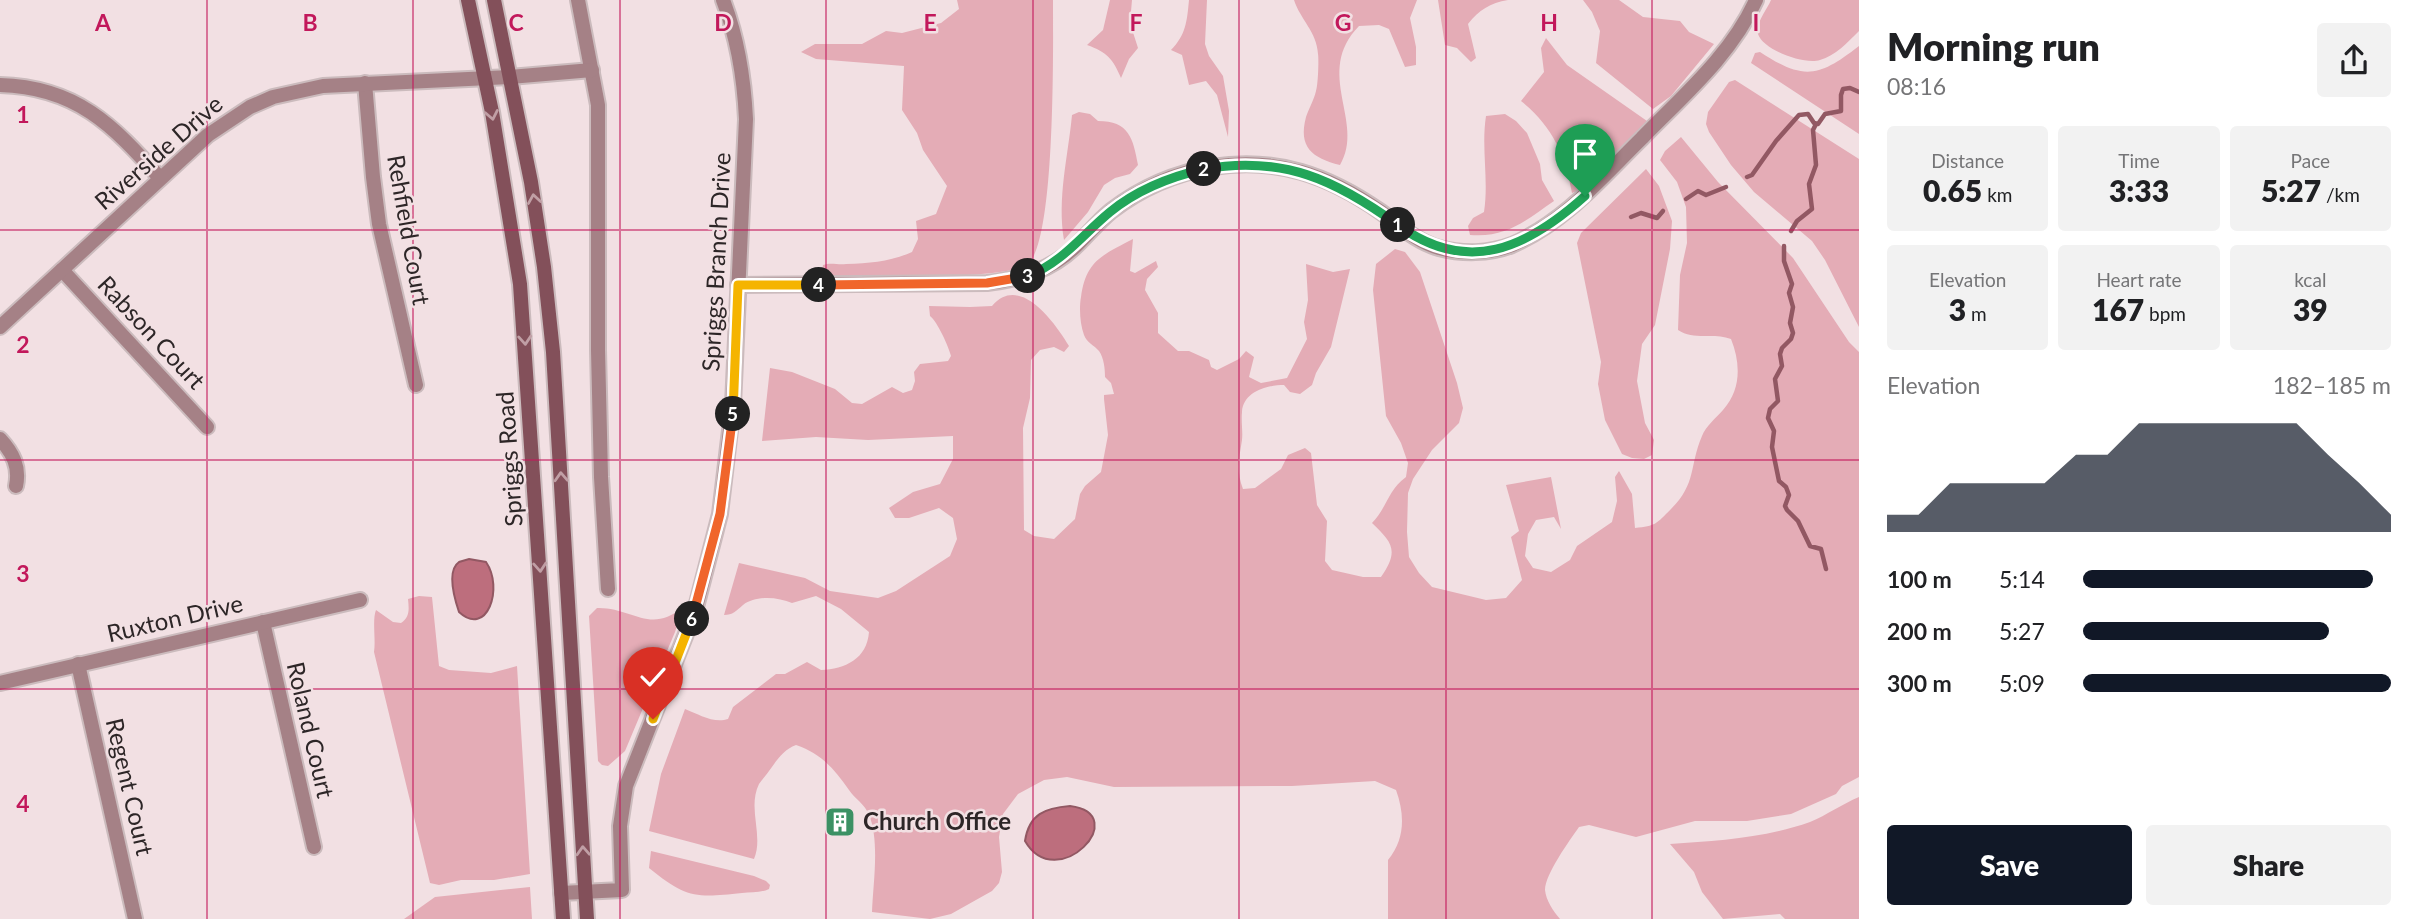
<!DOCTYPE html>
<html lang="en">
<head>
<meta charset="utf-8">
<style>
  body { margin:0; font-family:Lato,sans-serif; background:#f2f2f2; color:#202124; height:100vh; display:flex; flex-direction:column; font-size:26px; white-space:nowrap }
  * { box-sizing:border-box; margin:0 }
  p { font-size:23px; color:#757577 }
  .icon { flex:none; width:38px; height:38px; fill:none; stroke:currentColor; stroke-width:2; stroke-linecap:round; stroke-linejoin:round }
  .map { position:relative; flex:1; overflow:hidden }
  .side { display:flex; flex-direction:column; background:#fff; width:560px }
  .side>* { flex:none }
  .pin { position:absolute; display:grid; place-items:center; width:60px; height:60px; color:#fff; margin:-72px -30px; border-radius:50% 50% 50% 0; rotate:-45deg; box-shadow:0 0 7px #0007 }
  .pin .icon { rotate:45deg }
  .km { position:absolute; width:35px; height:35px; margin:-18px; border-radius:50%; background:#222; color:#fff; font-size:19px; line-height:35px; text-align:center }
  .round { display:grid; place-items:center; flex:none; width:74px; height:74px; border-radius:7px; background:#f2f2f2 }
  .overview { display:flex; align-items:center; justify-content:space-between; height:119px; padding:0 28px }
  h1 { font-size:38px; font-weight:800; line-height:52px }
  .stats { display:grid; grid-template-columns:repeat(3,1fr); gap:10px; height:119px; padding:7px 28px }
  .stats div { display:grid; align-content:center; border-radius:7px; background:#f2f2f2; text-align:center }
  .stats b { font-size:30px; font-weight:800 }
  .stats small { font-size:19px; font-weight:400 }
  .stats p { font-size:19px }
  .chart { height:196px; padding:14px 28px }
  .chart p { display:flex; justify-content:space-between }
  .chart svg { width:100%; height:126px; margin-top:7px; fill:#111827; opacity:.7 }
  .action { display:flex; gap:14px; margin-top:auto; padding:14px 28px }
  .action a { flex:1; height:80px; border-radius:7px; background:#111827; color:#fff; font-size:28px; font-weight:800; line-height:80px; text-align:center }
  .action a+a { background:#f2f2f2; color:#202124 }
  ul { padding:0 28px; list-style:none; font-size:23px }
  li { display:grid; grid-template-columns:112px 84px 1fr; align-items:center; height:52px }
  li i { height:18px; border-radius:9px; background:#111827 }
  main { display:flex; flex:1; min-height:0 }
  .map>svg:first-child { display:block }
  .green { fill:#e4acb6 }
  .water { fill:#bd6e7d; stroke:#925863; stroke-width:2 }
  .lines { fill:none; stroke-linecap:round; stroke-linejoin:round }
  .stream { stroke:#925863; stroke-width:4.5 }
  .street-casing { stroke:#cbbbbd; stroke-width:18 }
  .secondary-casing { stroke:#cbbbbd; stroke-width:18 }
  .street { stroke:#a58186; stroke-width:14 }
  .secondary { stroke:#83505a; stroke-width:14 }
  .oneway { stroke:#c09fa5 }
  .split-1-casing { stroke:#fff; stroke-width:14 }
  .split-2-casing { stroke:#fff; stroke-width:14 }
  .split-3-casing { stroke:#fff; stroke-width:14 }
  .split-4-casing { stroke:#fff; stroke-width:14 }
  .split-5-casing { stroke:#fff; stroke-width:14 }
  .split-6-casing { stroke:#fff; stroke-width:14 }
  .split-7-casing { stroke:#fff; stroke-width:14 }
  .split-1 { stroke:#22a559; stroke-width:9 }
  .split-2 { stroke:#22a559; stroke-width:9 }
  .split-3 { stroke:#22a559; stroke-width:9 }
  .split-4 { stroke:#f0652b; stroke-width:9 }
  .split-5 { stroke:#f5b400; stroke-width:9 }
  .split-6 { stroke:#f0652b; stroke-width:9 }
  .split-7 { stroke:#f5b400; stroke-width:9 }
  .grid { fill:none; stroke:#c2185b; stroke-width:2; stroke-opacity:0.55 }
  .labels { text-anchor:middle; stroke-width:5; stroke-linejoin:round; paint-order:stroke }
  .street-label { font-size:24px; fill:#2d2627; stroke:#f2e0e3 }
  .poi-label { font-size:24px; font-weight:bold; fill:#2d2627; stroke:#f2e0e3; text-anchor:start }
  .grid-label { font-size:23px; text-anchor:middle; font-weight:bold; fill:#c2185b; stroke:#f2e0e3; stroke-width:5; stroke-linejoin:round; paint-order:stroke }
</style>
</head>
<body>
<main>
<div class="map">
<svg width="1859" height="919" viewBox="0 0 1859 919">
  <rect width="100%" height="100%" fill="#f2e0e3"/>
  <g class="green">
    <path d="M957 0H1053C1053 44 1056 240 1028 264 1007 281 855 276 821 277L823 265C831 262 837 265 846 264 871 263 889 262 912 252L918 239 916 221 936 214 947 186 923 150 917 133 902 110 904 66 816 59 801 52 815 44H862L886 31 902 33 941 23 959 9Z"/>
    <path d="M1110 0H1132L1130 23 1138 48 1129 59 1121 78C1113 59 1107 52 1087 45L1103 30Z"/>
    <path d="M1189 0H1207L1205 44 1209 56 1223 76 1229 111 1228 137 1217 95 1206 81 1189 85 1182 55 1171 50C1186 35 1187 21 1189 0Z"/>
    <path d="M1294 0H1417L1410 18 1416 47V65L1405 67 1389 29 1379 25 1359 26C1313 73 1366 122 1340 165 1312 158 1298 147 1306 117 1309 108 1314 100 1316 91 1318 86 1319 60 1318 54 1317 32 1300 19 1294 0Z"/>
    <path d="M1438 0H1508C1490 3 1479 10 1468 24L1476 58 1471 62 1457 48 1445 45Z"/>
    <polygon points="1583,0 1619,0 1643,17 1680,21 1689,32 1714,44 1671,96 1653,109 1596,63 1600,31 1592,12"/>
    <path d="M1771 0H1859V31C1848 42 1835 56 1820 60 1804 65 1763 50 1758 34 1755 23 1767 10 1771 0Z"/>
    <path d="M1546 38 1567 65 1647 121 1579 190 1572 193C1565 154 1552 126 1521 101L1544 72 1541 48Z"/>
    <path d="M1859 46V134L1751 63 1755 53 1760 52C1804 81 1819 77 1859 46Z"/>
    <polygon points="1735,80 1859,159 1859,327 1825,260 1812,241 1754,192 1731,165 1709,132 1706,124 1708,112 1729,82"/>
    <path d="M1079 112 1090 114 1098 121C1129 121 1133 138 1138 165L1130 174 1115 178 1104 185 1088 212 1064 240C1057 198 1068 157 1072 115Z"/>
    <path d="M1505 114 1516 121 1527 133 1540 164 1542 180 1554 201C1525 221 1507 238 1470 235L1468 226 1473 218 1484 212C1489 180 1481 148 1486 116Z"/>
    <path d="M1681 137 1718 182 1793 258 1849 342 1859 352V777L1842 786 1836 794 1791 814 1747 821H1695L1636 837 1589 825 1579 827C1570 840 1545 874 1545 890 1546 900 1553 911 1560 919H1388V860C1405 839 1405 815 1396 790L1375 781 1292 786 1114 787 1067 777 1044 780 1018 794 1003 814 999 837 1002 872 999 883 992 891 951 914 930 919 872 912C873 884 880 841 869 815 865 804 855 799 849 790 834 769 822 754 796 745 783 750 777 760 769 771 766 775 762 780 759 784 747 809 764 835 754 859L649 831 661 774 685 709C698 714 714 724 728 719L733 707 776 674H785L807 662 821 670C845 669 867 659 869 632L841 609 816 596 792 603C778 597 756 595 743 605 736 611 733 615 724 615L739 563 805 578 830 591 878 598 896 591 950 556 957 539 953 518 939 508 909 518H895L889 508 913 492 940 484 953 459V436L868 440 816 437 762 441 770 368 792 372 835 389 852 403 862 404 892 387 903 393 912 390 915 381 914 372 920 364 948 361 951 356C949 347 937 321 930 316L929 306 970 307 992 306C1020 273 1055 323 1069 346L1064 352 1054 347 1040 350 1031 360 1030 398 1023 428 1024 530 1034 536 1054 539 1075 519 1080 494 1085 486 1101 472 1108 435 1104 399V395L1114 394 1111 383 1105 377C1105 369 1104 358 1099 351 1094 345 1087 343 1084 335 1080 324 1079 308 1081 297 1086 260 1103 255 1133 239L1130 271 1135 273 1156 261 1158 267 1147 279 1145 290 1158 313V333L1178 351H1189L1209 360 1211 367 1217 370 1239 359 1246 351 1254 357 1249 377 1261 383 1287 378 1307 339 1304 322 1308 300 1306 264 1333 272 1350 269 1331 347 1316 373 1312 385 1300 394 1290 392 1284 385C1267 385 1243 392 1242 412 1241 422 1243 431 1242 440 1239 459 1236 471 1243 489L1255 488 1281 469 1288 455 1305 448 1311 453 1317 505 1327 521 1325 561 1332 570 1363 577H1381C1399 551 1393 543 1372 523 1388 506 1388 490 1406 477L1408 463 1401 443 1386 416 1373 290 1376 264 1395 249 1405 252 1420 272 1457 383 1463 408 1459 423 1432 450 1413 479 1408 493 1407 532 1409 557 1419 573 1432 587 1486 600 1506 598 1522 580 1511 537 1519 531 1506 485 1551 477 1561 529 1554 517 1536 520 1528 534 1525 556 1533 568 1551 572 1570 560 1577 546 1612 522 1617 501 1615 477 1619 471 1632 494 1635 528C1656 526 1656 524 1671 509 1697 483 1689 466 1702 436 1706 426 1716 418 1723 410 1741 390 1741 364 1731 339 1713 332 1694 341 1678 330L1680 275 1687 243 1686 207 1677 182 1660 160 1665 151Z"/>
    <polygon points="1646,169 1659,186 1672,221 1670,249 1655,325 1642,344 1637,381 1645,423 1654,440 1652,455 1644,459 1632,458 1622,454 1605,420 1598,384 1601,362 1577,243 1581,233"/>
    <path d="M419 596 432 597 439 666 449 670 491 673 517 666 530 874 494 880H461L439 885 430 883 374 652C376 640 372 620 376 610L393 622 401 623C410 617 409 609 408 599Z"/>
    <path d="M683 607 675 632 625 751 608 766 602 765 598 761 589 616 597 608C632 607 650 635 683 607Z"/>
    <path d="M1859 797V919H1785L1780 914 1723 919 1702 892 1694 872 1670 844C1717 841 1765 838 1810 822 1827 815 1842 804 1859 797Z"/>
    <path d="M651 851 754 876 766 881 770 885 769 889C761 893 751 892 742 893 695 898 686 898 649 868Z"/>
    <polygon points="530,887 532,919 404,919 435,897"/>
  </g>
  <g class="water">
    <path d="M469 559 486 562C504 588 487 638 459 612 455 600 446 571 459 562 459 562 469 559 469 559Z"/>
    <path d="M1070 806C1134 814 1057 896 1025 841 1029 814 1045 808 1070 806Z"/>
  </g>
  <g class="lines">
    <g class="stream">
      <polyline points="1747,177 1752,175 1776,141 1799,115 1808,114 1814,123 1818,124 1825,114 1841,111 1841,95 1843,89 1850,88 1859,92"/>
      <polyline points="1686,199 1698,191 1706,195 1726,187"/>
      <polyline points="1631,217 1641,213 1657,218 1663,211"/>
      <polyline points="1791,231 1797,221 1812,209 1809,184 1816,165 1813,130 1816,124"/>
      <polyline points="1784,246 1784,261 1792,284 1789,293 1793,307 1790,323 1793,333 1791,339 1782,348 1780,354 1782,366 1775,379 1778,401 1770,409 1768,418 1774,431 1772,447 1779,481 1786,487 1789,495 1785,506 1787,510 1798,521 1810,546 1821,549 1826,569"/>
    </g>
    <g class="street-casing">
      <g id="street">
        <polyline points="578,0 598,105 598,350 601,477 608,589"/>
        <polyline points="365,83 373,177 379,224 416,385"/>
        <path d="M0 85C76 87 113 125 160 178"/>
        <polyline points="62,270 207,427"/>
        <path d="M738 285 987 283C1022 279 1052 270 1077 245 1089 233 1099 221 1111 211 1141 188 1175 173 1212 167 1277 157 1328 175 1381 212 1399 225 1417 242 1439 248 1462 254 1489 254 1512 245 1565 222 1602 177 1642 138 1683 96 1732 54 1756 0"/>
        <polyline points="0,327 208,135 250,107 273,97 323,86 510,77 592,70"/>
        <path d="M0 439C13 453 20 467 16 486"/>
        <polyline points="263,622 314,847"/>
        <polyline points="78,664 135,919"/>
        <polyline points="0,683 360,600"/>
        <path d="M561 893 622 890 620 826 626 786 695 611 720 514 733 405 746 119C744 78 738 39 723 0"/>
      </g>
    </g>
    <g class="secondary-casing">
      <g id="secondary">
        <polyline points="468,0 492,112 520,284 563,919"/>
        <polyline points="494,0 531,182 544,267 553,352 587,919"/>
      </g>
    </g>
    <use href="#street" class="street"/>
    <use href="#secondary" class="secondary"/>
  </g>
  <defs><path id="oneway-chevron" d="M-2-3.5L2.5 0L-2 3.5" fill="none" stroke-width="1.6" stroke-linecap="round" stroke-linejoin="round" transform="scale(1.75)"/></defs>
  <g class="oneway">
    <use href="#oneway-chevron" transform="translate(492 115) rotate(79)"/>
    <use href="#oneway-chevron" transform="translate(534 199) rotate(-99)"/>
    <use href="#oneway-chevron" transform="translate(525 340) rotate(86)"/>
    <use href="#oneway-chevron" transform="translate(561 477) rotate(-93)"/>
    <use href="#oneway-chevron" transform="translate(540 567) rotate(86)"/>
    <use href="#oneway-chevron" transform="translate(583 851) rotate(-93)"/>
  </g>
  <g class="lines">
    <g class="split-1-casing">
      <path id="split-1" d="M1398 225C1468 276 1527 248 1585 196"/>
    </g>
    <g class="split-2-casing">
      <path id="split-2" d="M1204 169C1283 155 1336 180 1398 225"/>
    </g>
    <g class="split-3-casing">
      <path id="split-3" d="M1028 276C1063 262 1082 235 1110 212 1138 189 1169 177 1204 169"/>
    </g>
    <g class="split-4-casing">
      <polyline id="split-4" points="819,285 987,283 1028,276"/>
    </g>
    <g class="split-5-casing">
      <polyline id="split-5" points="733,414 738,285 819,285"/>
    </g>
    <g class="split-6-casing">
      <polyline id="split-6" points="692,619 720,514 733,414"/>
    </g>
    <g class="split-7-casing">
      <polyline id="split-7" points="653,719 692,619"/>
    </g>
    <use href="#split-1" class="split-1"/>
    <use href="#split-2" class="split-2"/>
    <use href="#split-3" class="split-3"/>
    <use href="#split-4" class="split-4"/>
    <use href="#split-5" class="split-5"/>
    <use href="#split-6" class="split-6"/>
    <use href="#split-7" class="split-7"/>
  </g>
  <path class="grid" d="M207 0V919M413 0V919M620 0V919M826 0V919M1033 0V919M1239 0V919M1446 0V919M1652 0V919M0 230H1859M0 460H1859M0 689H1859"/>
  <defs>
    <g id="building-square" transform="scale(1.575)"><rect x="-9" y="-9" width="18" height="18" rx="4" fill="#3c9164" stroke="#f2e0e3"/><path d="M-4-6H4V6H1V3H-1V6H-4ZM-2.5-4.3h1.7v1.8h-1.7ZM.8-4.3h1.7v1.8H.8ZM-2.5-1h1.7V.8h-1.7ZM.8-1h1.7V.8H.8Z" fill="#fff"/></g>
  </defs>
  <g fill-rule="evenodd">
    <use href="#building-square" x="840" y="822"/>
  </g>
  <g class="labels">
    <g class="street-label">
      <text transform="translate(159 153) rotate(-41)" y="8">Riverside Drive</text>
      <text transform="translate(408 230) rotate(80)" y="8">Rehfield Court</text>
      <text transform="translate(717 262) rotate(-87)" y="8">Spriggs Branch Drive</text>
      <text transform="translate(151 333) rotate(47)" y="8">Rabson Court</text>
      <text transform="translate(510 459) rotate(-94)" y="8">Spriggs Road</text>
      <text transform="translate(175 619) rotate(-13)" y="8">Ruxton Drive</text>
      <text transform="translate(310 730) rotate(77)" y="8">Roland Court</text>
      <text transform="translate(129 787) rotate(77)" y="8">Regent Court</text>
    </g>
    <g class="poi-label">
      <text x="863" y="830">Church Office</text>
    </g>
  </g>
  <g class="grid-label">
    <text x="103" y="31">A</text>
    <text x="310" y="31">B</text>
    <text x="516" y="31">C</text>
    <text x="723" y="31">D</text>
    <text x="930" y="31">E</text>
    <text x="1136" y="31">F</text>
    <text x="1343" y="31">G</text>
    <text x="1549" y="31">H</text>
    <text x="1756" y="31">I</text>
    <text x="23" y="123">1</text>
    <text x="23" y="353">2</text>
    <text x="23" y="582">3</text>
    <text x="23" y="812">4</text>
  </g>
</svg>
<div class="pin" style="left:1585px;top:196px;background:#1e9e55"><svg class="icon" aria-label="arrive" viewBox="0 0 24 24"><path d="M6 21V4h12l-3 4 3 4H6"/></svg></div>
<div class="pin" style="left:653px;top:719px;background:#d93025"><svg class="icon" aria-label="check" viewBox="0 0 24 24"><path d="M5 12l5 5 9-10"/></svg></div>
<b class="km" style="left:1398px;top:225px">1</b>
<b class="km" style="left:1204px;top:169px">2</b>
<b class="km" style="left:1028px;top:276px">3</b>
<b class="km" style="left:819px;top:285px">4</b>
<b class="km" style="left:733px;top:414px">5</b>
<b class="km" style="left:692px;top:619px">6</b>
</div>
<section class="side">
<div class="overview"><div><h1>Morning run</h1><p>08:16</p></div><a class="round"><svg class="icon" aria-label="share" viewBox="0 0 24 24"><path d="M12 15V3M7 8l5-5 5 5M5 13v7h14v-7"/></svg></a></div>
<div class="stats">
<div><p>Distance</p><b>0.65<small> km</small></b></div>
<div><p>Time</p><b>3:33</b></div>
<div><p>Pace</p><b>5:27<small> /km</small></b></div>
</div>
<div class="stats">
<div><p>Elevation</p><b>3<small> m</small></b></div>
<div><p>Heart rate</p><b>167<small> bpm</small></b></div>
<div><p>kcal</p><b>39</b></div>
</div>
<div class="chart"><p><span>Elevation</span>182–185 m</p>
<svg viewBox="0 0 160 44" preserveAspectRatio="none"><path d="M0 44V38L10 38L20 27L30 27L40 27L50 27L60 17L70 17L80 6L90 6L100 6L110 6L120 6L130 6L140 17L150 27L160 38V44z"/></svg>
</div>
<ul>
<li><b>100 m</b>5:14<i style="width:94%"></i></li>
<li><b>200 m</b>5:27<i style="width:80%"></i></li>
<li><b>300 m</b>5:09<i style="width:100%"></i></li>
</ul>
<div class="action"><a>Save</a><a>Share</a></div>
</section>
</main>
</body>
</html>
